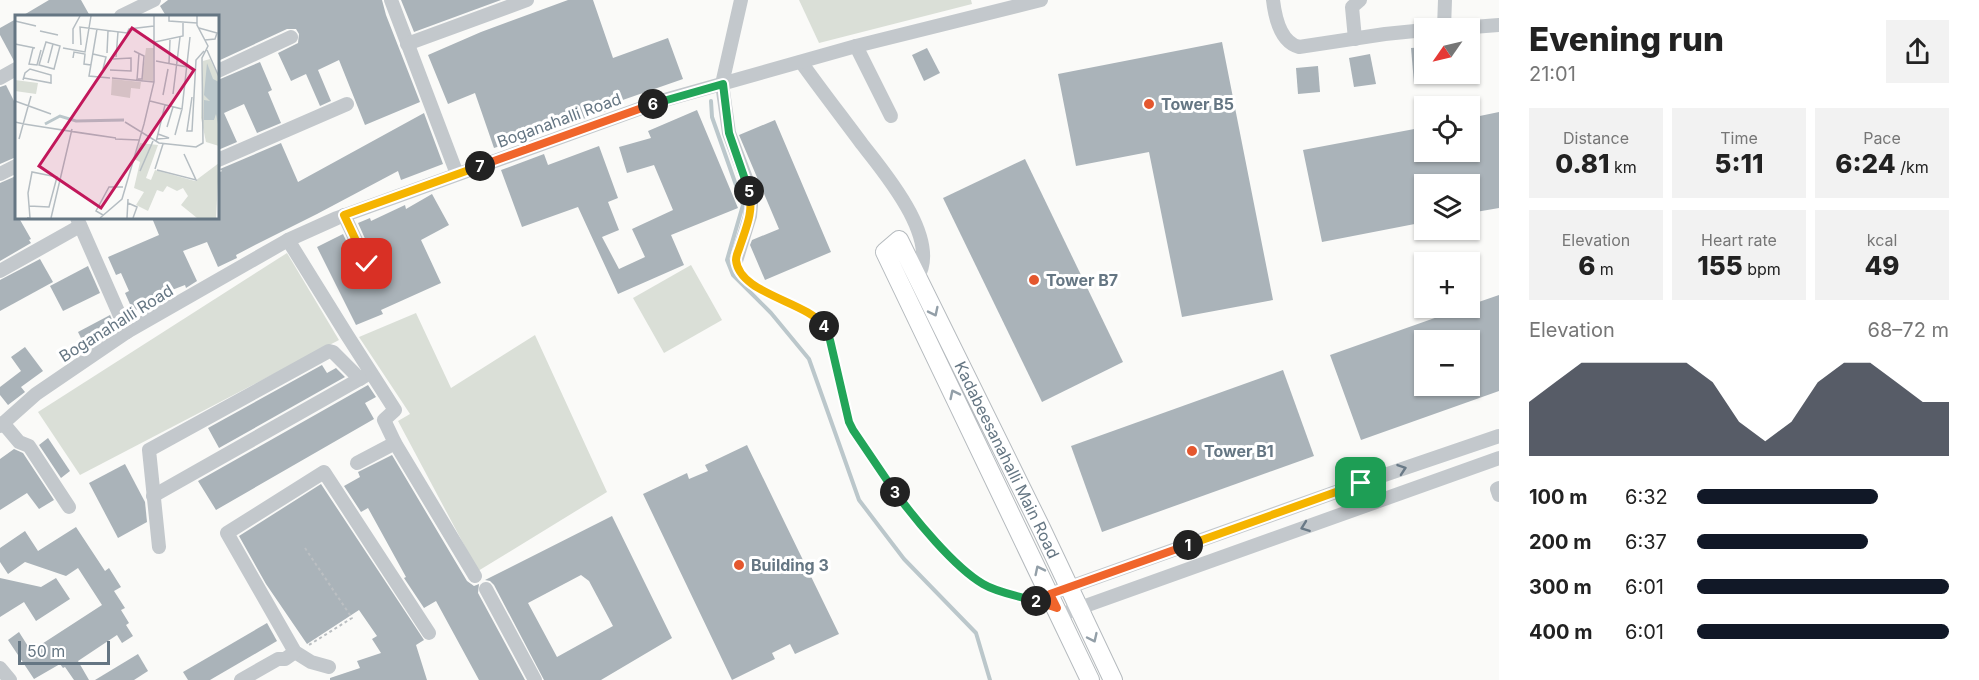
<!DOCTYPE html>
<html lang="en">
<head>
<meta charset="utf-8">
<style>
  body { margin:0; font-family:Inter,sans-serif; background:#f2f2f2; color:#222; height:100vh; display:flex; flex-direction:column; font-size:22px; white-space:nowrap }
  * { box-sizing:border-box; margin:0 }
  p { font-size:20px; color:#767676 }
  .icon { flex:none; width:33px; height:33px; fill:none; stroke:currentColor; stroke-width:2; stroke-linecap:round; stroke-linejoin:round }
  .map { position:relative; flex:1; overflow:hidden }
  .sheet { display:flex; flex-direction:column; background:#fff; width:480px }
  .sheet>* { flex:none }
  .needle { width:39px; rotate:236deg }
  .buttons { position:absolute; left:1414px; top:18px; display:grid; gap:12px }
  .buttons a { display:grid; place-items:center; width:66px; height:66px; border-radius:0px; background:#fff; box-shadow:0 2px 4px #0004; font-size:30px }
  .scale { position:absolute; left:18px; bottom:15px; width:92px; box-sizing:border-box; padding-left:6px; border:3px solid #657683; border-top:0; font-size:16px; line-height:21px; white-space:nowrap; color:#657683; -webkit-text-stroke:4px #fff; paint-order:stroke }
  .pin { position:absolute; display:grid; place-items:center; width:51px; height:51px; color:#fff; margin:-26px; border-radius:12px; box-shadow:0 3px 9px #0006 }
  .km { position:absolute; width:30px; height:30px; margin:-15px; border-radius:50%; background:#222; color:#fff; font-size:16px; line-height:30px; text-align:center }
  .round { display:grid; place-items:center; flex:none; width:63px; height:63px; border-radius:0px; background:#f2f2f2 }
  .summary { display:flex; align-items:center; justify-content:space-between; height:102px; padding:0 30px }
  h1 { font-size:33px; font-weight:800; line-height:45px }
  .stats { display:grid; grid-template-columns:repeat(3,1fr); gap:9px; height:102px; padding:6px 30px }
  .stats div { display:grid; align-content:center; border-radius:0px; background:#f2f2f2; text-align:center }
  .stats b { font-size:26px; font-weight:800 }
  .stats small { font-size:16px; font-weight:400 }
  .stats p { font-size:16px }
  .chart { height:168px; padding:12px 30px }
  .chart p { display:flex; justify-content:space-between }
  .chart svg { width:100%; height:108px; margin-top:6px; fill:#111827; opacity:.7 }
  ul { padding:0 30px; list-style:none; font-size:20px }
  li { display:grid; grid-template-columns:96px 72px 1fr; align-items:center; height:45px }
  li i { height:15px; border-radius:8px; background:#111827 }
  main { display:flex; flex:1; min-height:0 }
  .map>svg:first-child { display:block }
  .green { fill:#dadfd7 }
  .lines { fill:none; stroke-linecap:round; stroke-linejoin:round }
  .stream { stroke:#bbc7cb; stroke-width:4 }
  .building { fill:#aab3b9; fill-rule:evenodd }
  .major-casing { stroke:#b5babe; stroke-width:20 }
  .path { stroke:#bbbfc2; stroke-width:2; stroke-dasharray:3 3; stroke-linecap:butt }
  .minor { stroke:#c3c8cc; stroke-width:14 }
  .major { stroke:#fff; stroke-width:18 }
  .oneway { stroke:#939fa8 }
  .oneway2 { stroke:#6a7a87 }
  .split-1-casing { stroke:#fff; stroke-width:12 }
  .split-2-casing { stroke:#fff; stroke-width:12 }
  .split-3-casing { stroke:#fff; stroke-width:12 }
  .split-4-casing { stroke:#fff; stroke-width:12 }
  .split-5-casing { stroke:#fff; stroke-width:12 }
  .split-6-casing { stroke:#fff; stroke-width:12 }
  .split-7-casing { stroke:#fff; stroke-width:12 }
  .split-8-casing { stroke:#fff; stroke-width:12 }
  .split-1 { stroke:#f5b400; stroke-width:8 }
  .split-2 { stroke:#f0652b; stroke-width:8 }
  .split-3 { stroke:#22a559; stroke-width:8 }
  .split-4 { stroke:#22a559; stroke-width:8 }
  .split-5 { stroke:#f5b400; stroke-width:8 }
  .split-6 { stroke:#22a559; stroke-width:8 }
  .split-7 { stroke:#f0652b; stroke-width:8 }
  .split-8 { stroke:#f5b400; stroke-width:8 }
  .poi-dot { fill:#e4572e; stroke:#fff; stroke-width:2 }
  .labels { text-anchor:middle; stroke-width:6; stroke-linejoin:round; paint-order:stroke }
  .poi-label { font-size:16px; font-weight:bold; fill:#657683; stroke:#fff; text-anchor:start }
  .street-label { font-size:16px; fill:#657683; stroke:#fff }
  .inset-river { fill:none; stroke:#bbc7cb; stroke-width:3 }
  .inset-road { fill:none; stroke:#b5bdc2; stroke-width:1.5 }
  .view { fill:#c2185b; fill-opacity:0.15; stroke:#c2185b; stroke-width:3 }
  .inset-edge { fill:none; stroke:#657683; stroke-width:3 }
</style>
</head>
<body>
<main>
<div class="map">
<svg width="1499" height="680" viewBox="0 0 1499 680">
  <rect width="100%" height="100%" fill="#fafaf8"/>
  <g class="green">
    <polygon points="799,0 971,0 972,4 819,43"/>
    <polygon points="287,253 339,340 80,475 38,412"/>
    <polygon points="691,265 722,320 664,353 633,298"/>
    <polygon points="416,313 451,388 535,335 607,492 478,571 398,421 410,414 359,337"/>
  </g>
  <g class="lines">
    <polyline class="stream" points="711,101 712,117 743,205 727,260 733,275 771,313 809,359 859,500 904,559 976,633 990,680"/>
  </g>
  <g class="building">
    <polygon points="49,0 81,0 90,16 22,16"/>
    <polygon points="168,0 382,0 386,15 420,102 365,125 339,60 318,70 331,101 320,106 306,74 291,81 278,53 298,43 299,34 296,29 287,29 218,61 218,16 166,16 160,6"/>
    <polygon points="401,0 501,0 414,32"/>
    <polygon points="568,0 593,0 613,58 668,38 683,79 617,102 619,107 541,133 541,130 511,140 512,142 494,148 475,93 448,104 428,55 481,32"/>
    <polygon points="16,19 16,60 14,61 0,35 0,28"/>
    <polygon points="1222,42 1273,300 1182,317 1149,152 1076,166 1058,74"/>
    <polygon points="1425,47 1425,82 1414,83 1411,48"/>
    <polygon points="927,48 940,73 924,81 912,55"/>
    <polygon points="1370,54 1376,84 1354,87 1349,58"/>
    <polygon points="260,62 272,90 268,92 281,123 257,133 244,104 224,113 237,142 218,150 218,80"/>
    <polygon points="1318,66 1320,92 1298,94 1296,68"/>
    <polygon points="6,85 16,105 16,157 0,164 0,87"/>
    <polygon points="697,110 738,208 671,235 684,265 618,294 578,207 522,227 501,170 544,154 548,165 599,146 618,198 608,202 619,230 602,237 619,269 645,257 632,229 673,210 654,165 627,173 619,147 651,138 648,131"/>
    <polygon points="1499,112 1499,208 1470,213 1470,184 1425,184 1425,222 1322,242 1303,150 1425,127 1425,152 1470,152 1470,118"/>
    <polygon points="424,113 443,164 401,180 398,171 317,214 259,243 236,255 237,258 218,267 207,242 183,251 197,281 186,288 185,285 159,295 161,300 133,311 125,293 129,291 121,273 116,275 108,257 159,235 152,218 218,218 218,173 222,171 220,169 281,143 298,182"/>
    <polygon points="775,120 831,252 765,280 750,245 752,240 779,229 739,135"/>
    <polygon points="1025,159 1123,362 1042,402 943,198"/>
    <polygon points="16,176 16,218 19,218 31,239 29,240 31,243 0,261 0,183"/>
    <polygon points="432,194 449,225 421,240 441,283 381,310 383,314 356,325 317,247 343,234 359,268 362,272 370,272 375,269 375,261 358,223 370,218 371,221 405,205 406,209"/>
    <polygon points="40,259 53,282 0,311 0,280"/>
    <polygon points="88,266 100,293 63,311 50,286"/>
    <path d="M1499 295V391L1361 440 1330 355 1463 308H1470V305ZM1425 340H1470V386H1425Z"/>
    <polygon points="110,315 116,329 85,346 78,332"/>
    <polygon points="25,347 43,371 21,387 25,392 8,405 0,395 0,387 21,371 11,357"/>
    <polygon points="322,365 327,373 336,368 345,377 219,448 208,428"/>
    <polygon points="1283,370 1314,456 1102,532 1071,446"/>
    <polygon points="368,385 376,397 365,403 374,419 216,510 198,481"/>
    <polygon points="48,438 70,471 61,478 39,445"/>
    <polygon points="747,445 839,634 795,654 790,644 772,653 775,659 732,680 643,494 687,473 689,479 708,471 705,465"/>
    <polygon points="14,449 23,453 54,500 39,509 27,493 0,510 0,459"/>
    <polygon points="392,455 467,581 474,586 479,584 478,593 525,680 479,680 436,601 424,608 404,578 406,577 368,508 361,512 344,486 360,477 358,472"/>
    <polygon points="125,464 145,502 147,522 118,538 89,483"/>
    <polygon points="321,484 424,640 416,645 427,680 330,680 330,678 360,668 357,661 381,653 372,639 377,636 359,610 307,644 266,584 239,536"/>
    <path d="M612 516 672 638 601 680H544L494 585 490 581 485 580ZM581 575 589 581 613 626 557 657 528 603Z"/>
    <polygon points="76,527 105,571 109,568 121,587 114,591 125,608 121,610 129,623 126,625 133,636 122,643 117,635 78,661 89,680 74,680 65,667 63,668 60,664 34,679 8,640 19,632 31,651 102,605 78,568 66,576 25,562 8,574 0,562 0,548 25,531 38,551"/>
    <polygon points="0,578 41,587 56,578 70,599 36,621 24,602 0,617"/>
    <polygon points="267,623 277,641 210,680 188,680 183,672"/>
    <polygon points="138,654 148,671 134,680 95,680"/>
  </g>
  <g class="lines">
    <g class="major-casing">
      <g id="major">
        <path id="s1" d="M1090 680 885 252 899 240 1041 528 1113 680"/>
      </g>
    </g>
    <g class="path">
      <path d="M742 271C761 302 809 300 824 326 839 352 837 386 846 414 851 430 862 443 872 457 892 487 912 513 936 540 950 556 963 572 982 583 997 592 1018 595 1034 601"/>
      <polyline points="305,548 352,618 309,645"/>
    </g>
    <g class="minor">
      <polyline points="391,0 457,174"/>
      <path d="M1273 0C1275 17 1280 42 1299 47L1385 34 1425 30"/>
      <polyline points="121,16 154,0"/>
      <polyline points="1444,28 1445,0"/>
      <polyline points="1460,28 1499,25"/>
      <polyline points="1355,39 1352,7 1360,0"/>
      <polyline points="407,44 527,0"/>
      <polyline points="856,46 891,116"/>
      <path d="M801 62C821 90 842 117 862 144 884 172 942 240 917 278"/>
      <polyline points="218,71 291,37"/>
      <polyline points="0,78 16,69"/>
      <polyline points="218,160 347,104"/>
      <polyline points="0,174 16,166"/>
      <polyline points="344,215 367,264"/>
      <polyline points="77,218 127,332"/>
      <polyline points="288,240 347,335 395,410 384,420 395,443 475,576"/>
      <polyline points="736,261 750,216 751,205 747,181 729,133 722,84 741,0"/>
      <polyline points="0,271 80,226"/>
      <polyline points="3,423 19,442 29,446 69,507"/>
      <polyline points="0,426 36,394 127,332 288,240 337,218 661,101 856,46 1041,0"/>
      <polyline points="357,463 395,443"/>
      <polyline points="1499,488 1497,489 1499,495"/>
      <polyline points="153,496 365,376"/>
      <polyline points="159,547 149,450 329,351 333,352 360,379"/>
      <polyline points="486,589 535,680"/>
      <polyline points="1050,594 1361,483 1499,436"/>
      <polyline points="1060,615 1499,458"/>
      <polyline points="329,667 311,662 295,652 227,533 324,472 429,633"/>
      <polyline points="0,668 10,680"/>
      <polyline points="241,680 278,659 285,659 295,652"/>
    </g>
    <use href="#major" class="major"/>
  </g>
  <defs><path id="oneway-chevron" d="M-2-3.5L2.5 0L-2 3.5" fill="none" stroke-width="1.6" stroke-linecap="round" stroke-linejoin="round" transform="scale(1.5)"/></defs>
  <g class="oneway">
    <use href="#oneway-chevron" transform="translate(934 312) rotate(64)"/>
    <use href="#oneway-chevron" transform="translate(954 394) rotate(-116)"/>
    <use href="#oneway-chevron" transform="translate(1039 570) rotate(-116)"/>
    <use href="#oneway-chevron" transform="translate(1093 638) rotate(65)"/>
  </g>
  <g class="oneway2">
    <use href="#oneway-chevron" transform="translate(1402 469) rotate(-19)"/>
    <use href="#oneway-chevron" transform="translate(1305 527) rotate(160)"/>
  </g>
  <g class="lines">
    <g class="split-1-casing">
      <polyline id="split-1" points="1188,545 1361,483"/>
    </g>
    <g class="split-2-casing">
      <polyline id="split-2" points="1036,601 1057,608 1050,594 1188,545"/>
    </g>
    <g class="split-3-casing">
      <path id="split-3" d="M895 492C915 519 954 567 983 584 998 593 1019 596 1036 601"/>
    </g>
    <g class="split-4-casing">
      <polyline id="split-4" points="824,326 830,340 849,422 853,430 895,492"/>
    </g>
    <g class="split-5-casing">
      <path id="split-5" d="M749 191C754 211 746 228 740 246 739 250 736 255 736 260 739 294 806 301 824 326"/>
    </g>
    <g class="split-6-casing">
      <polyline id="split-6" points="653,104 723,84 729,133 749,191"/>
    </g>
    <g class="split-7-casing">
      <polyline id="split-7" points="480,166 653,104"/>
    </g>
    <g class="split-8-casing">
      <polyline id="split-8" points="367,264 344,215 480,166"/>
    </g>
    <use href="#split-1" class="split-1"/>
    <use href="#split-2" class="split-2"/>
    <use href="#split-3" class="split-3"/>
    <use href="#split-4" class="split-4"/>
    <use href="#split-5" class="split-5"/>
    <use href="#split-6" class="split-6"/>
    <use href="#split-7" class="split-7"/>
    <use href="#split-8" class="split-8"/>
  </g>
  <g class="poi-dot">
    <circle cx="1149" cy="104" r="6"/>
    <circle cx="1034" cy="280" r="6"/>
    <circle cx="1192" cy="451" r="6"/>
    <circle cx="739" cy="565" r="6"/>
  </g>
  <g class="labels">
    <g class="poi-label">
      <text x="1161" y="110">Tower B5</text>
      <text x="1046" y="286">Tower B7</text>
      <text x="1204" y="457">Tower B1</text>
      <text x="751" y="571">Building 3</text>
    </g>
    <g class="street-label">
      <text transform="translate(559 120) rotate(-20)" y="6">Boganahalli Road</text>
      <text transform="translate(116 323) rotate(-32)" y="6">Boganahalli Road</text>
      <text dy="6" stroke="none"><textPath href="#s1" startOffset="738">Kadabeesanahalli Main Road</textPath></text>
    </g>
  </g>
  <g transform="translate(15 15)">
    <rect width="204" height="204" fill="#fafaf8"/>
    <path d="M131 33H139L138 66 127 65ZM195 44 204 63V131L191 127 186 103 188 46ZM97 64 126 67 125 74 116 73 115 83 96 80ZM0 65 23 68 21 79 0 76ZM125 128 143 130 131 163 136 165 140 155 180 166 204 148 201 203H182L166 190 173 181 168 173 162 176 152 171 148 177 142 175 133 196 121 190 129 177 119 173 125 147 119 144Z" fill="#dadfd7"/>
    <path d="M192 48 198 64 204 67V114L201 99 199 105H189V85L195 86 189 80Z" fill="#bbc7cb"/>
    <path class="inset-river" d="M30 109 45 101 61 106 109 105"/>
    <path class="inset-road" d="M154 1V6L182 8M0 6 21 11M184 13 202 18 200 24 190 25M82 14 74 61 95 63M25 16 43 20M31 27 45 31 39 54 24 50ZM140 27 168 21V7M0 29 20 33M58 29V14L65 1M66 30 65 12 112 18 114 14 139 11M18 33 14 49 22 50 26 35M48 33 70 37 76 1M192 35 204 62M119 36 129 41 127 64H123M92 38 93 16M78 39 91 42 88 54M101 42 103 17M58 43 59 37 70 39 69 49 76 50M141 46 172 52M33 48 38 29M154 48 155 25M95 55 116 56V43L98 44M97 63 139 67M8 65 10 58 15 54 36 60V68L9 63M122 65 124 38M158 79 165 22M148 80 153 54M177 82 172 116H177L181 45 189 36M0 86 36 99M135 86 167 94 175 22M0 107 9 109 66 118 101 123 28 112M110 107 144 128 181 132 188 128 187 43 193 31 182 10V1M152 112 158 92M160 120 167 94M4 124 16 81M100 124 124 125M142 124 154 123 143 119M141 127 150 90M140 154 148 129M142 155 181 165 169 139M125 156 138 126M113 188 122 192 118 203M88 200 81 196 94 172H108M12 203H15L13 178 17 157 42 162 34 192 14 191M36 203 57 114M85 203 107 184 129 109 139 67V1M112 203 113 184"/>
    <path class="view" d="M117 13 179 55 86 193 24 151Z"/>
    <rect width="204" height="204" class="inset-edge"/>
  </g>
</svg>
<div class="buttons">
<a><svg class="needle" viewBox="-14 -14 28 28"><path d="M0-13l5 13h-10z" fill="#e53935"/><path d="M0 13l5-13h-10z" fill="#767676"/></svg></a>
<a><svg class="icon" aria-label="locate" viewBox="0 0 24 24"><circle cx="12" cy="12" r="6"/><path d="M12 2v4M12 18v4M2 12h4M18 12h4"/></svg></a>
<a><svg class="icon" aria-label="layers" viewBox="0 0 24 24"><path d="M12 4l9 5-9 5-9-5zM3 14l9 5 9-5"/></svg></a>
<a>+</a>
<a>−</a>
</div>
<div class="scale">50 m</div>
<div class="pin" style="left:1361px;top:483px;background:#1e9e55"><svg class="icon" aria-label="arrive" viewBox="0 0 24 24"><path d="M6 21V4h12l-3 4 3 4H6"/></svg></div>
<div class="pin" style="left:367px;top:264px;background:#d93025"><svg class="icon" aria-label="check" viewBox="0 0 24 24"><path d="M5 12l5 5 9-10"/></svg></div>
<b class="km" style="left:1188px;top:545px">1</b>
<b class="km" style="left:1036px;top:601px">2</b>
<b class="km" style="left:895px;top:492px">3</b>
<b class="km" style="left:824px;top:326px">4</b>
<b class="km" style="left:749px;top:191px">5</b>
<b class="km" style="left:653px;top:104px">6</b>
<b class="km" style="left:480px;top:166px">7</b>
</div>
<section class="sheet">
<div class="summary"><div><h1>Evening run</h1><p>21:01</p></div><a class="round"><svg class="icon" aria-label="share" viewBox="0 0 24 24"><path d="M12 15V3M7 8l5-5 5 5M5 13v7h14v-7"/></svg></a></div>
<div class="stats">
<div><p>Distance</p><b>0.81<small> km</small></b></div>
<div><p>Time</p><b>5:11</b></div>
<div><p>Pace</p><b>6:24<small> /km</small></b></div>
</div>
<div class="stats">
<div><p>Elevation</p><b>6<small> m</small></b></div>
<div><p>Heart rate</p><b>155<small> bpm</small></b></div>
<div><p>kcal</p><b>49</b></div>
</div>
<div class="chart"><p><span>Elevation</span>68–72 m</p>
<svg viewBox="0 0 160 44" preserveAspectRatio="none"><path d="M0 44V22L10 14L20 6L30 6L40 6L50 6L60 6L70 14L80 30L90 38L100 30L110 14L120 6L130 6L140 14L150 22L160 22V44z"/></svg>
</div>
<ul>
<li><b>100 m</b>6:32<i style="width:72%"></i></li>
<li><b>200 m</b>6:37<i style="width:68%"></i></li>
<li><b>300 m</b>6:01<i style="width:100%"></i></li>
<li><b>400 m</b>6:01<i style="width:100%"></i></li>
</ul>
</section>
</main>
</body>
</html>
